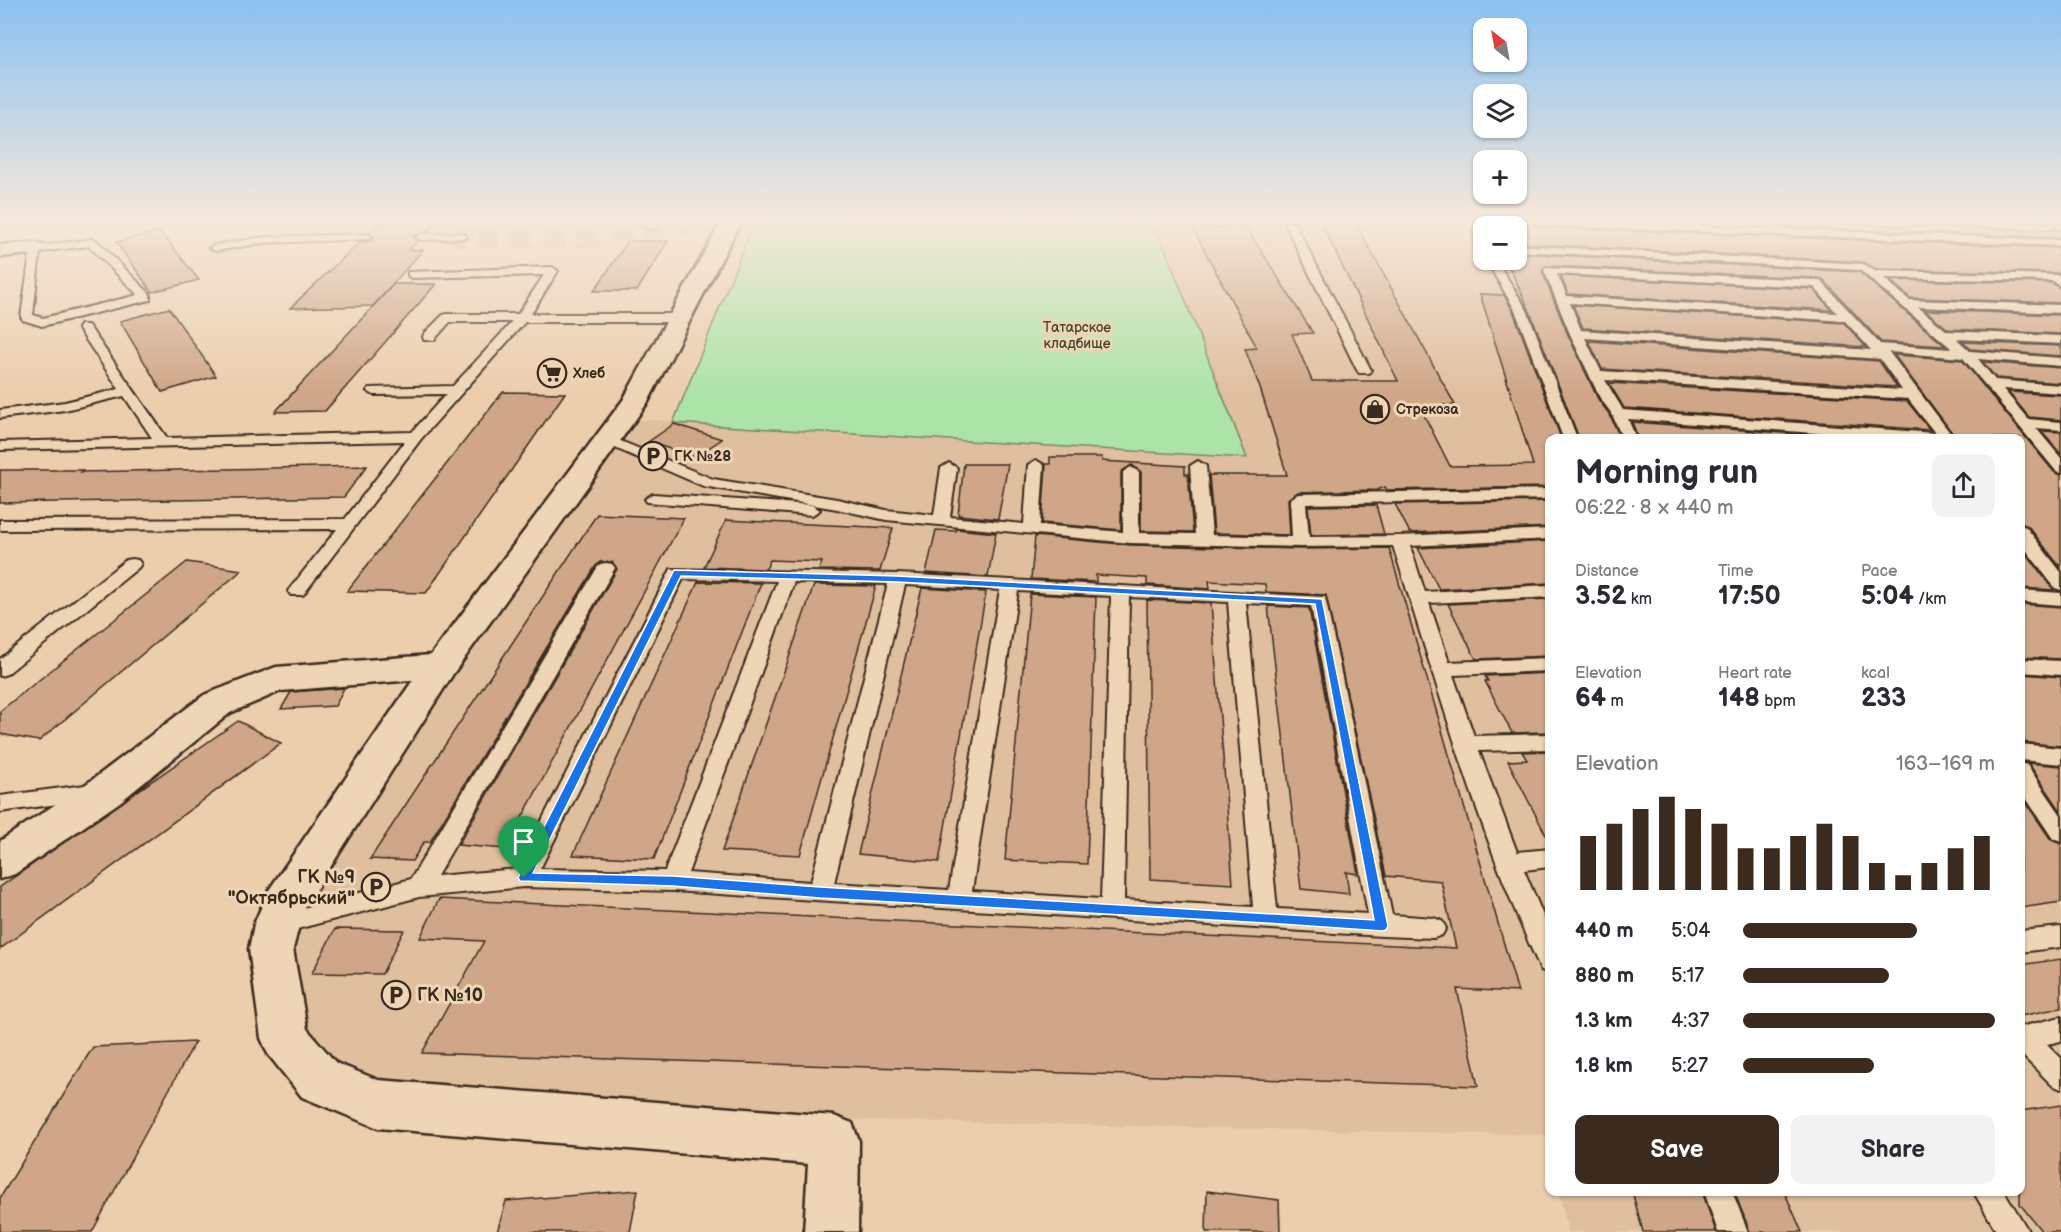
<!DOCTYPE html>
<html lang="en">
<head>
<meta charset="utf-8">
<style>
  body { margin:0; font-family:"Balsamiq Sans",sans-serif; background:#f2f2f3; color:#2b2b33; height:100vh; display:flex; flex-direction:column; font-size:22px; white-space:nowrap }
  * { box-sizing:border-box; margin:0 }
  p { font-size:20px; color:#7c7c81 }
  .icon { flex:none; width:33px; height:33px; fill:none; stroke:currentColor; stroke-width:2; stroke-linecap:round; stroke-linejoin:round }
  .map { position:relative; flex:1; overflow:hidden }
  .side { position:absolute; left:1545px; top:434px; width:480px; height:762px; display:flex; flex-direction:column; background:#fff; border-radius:12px; box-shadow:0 2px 4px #0004 }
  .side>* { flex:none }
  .needle { width:39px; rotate:329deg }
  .fabs { position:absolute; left:1473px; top:18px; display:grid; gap:12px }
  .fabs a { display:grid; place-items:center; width:54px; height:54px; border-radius:12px; background:#fff; box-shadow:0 2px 4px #0004; font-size:30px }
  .pin { position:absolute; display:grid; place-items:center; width:51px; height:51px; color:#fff; margin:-62px -26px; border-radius:50% 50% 50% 0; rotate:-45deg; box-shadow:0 0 6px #0007 }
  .pin .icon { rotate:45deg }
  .round { display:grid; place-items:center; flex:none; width:63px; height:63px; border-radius:12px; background:#f2f2f3 }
  .summary { display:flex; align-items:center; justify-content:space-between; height:102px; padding:0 30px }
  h1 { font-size:33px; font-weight:800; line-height:45px }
  .metrics { display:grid; grid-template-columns:repeat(3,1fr); gap:9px; height:102px; padding:6px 30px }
  .metrics div { display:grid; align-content:center }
  .metrics b { font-size:26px; font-weight:800 }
  .metrics small { font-size:16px; font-weight:400 }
  .metrics p { font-size:16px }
  .chart { height:168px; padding:12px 30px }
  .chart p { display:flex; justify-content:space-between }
  .chart svg { width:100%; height:108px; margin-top:6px; stroke:#3b2a1e; stroke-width:6 }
  .primary-button { display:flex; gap:12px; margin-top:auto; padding:12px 30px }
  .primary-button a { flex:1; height:69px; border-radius:12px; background:#3b2a1e; color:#fff; font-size:24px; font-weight:800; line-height:69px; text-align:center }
  .primary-button a+a { background:#f2f2f3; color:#2b2b33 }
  ul { padding:0 30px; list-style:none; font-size:20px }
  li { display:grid; grid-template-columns:96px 72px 1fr; align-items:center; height:45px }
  li i { height:15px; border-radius:8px; background:#3b2a1e }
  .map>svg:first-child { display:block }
  .built { fill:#e0bf9f; fill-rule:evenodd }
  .green { fill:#ace4a8; stroke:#748763; stroke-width:1.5 }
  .building { fill:#cfa687; stroke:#3b2a1e; stroke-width:1.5 }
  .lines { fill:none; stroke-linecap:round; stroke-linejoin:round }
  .minor-tunnel { stroke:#c9ad90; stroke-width:22; stroke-dasharray:22 11; stroke-linecap:butt }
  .service-casing { stroke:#3b2a1e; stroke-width:4 }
  .minor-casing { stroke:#3b2a1e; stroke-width:5 }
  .service { fill:#edd5b5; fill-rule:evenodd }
  .minor { fill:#edd5b5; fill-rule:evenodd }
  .route { fill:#1a73e8; stroke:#fff; stroke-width:1.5; fill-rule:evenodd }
  .labels { text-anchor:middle; stroke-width:6; stroke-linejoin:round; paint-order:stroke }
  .far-park-label { font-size:14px; fill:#4c4633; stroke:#edd5b5 }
  .far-poi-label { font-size:14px; font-weight:bold; fill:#3b2a1e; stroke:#edd5b5; text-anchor:start }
  .poi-label { font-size:15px; font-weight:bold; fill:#3b2a1e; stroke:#edd5b5; text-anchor:start }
  .near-poi-label { font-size:18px; font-weight:bold; fill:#3b2a1e; stroke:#edd5b5; text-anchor:end }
</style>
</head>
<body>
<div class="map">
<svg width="2061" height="1232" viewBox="0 0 2061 1232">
  <rect width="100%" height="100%" fill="#eccead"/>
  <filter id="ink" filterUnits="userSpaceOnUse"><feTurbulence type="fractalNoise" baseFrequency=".0167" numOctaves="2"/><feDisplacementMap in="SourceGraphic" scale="12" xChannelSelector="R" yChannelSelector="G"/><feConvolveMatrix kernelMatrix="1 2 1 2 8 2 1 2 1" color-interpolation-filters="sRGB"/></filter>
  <g filter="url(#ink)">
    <path class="built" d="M1145 222H1593L1739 230 1814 231 1805 222H2061V1232H1568L1559 1191H2020V438H1550L1549 1152 1545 1135 758 1118 411 1088 320 1058 277 989 296 897 634 419 1247 458 1162 241ZM1484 226H1516V260H1484Z"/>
    <polygon class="green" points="754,222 1145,222 1162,241 1247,458 673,423"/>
    <g class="building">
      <polygon points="381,222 437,222 427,232 414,236 418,241 409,250 423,250 373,306 290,308 360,242 372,241 374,237 369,233"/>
      <polygon points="1321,222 1355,222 1455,405 1419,405 1450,466 1533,465 1480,294 1504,295 1513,311 1561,438 1550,438 1550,487 1387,490 1385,487 1377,490 1298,492 1288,499 1290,535 1214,533 1209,475 1287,475 1260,388 1245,349 1257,348 1193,229 1246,227 1313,333 1292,334 1312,381 1398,381"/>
      <polygon points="1775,222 2061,230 2061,238 1781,227"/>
      <polygon points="1520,223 1529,223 1536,227 2061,248 2061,273 1876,269 1863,262 1516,243 1516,236 1525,236"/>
      <polygon points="160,231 199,280 152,292 116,242"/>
      <polygon points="628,241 668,241 637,291 594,291"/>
      <polygon points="1516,253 1859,272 1945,346 1881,342 1823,279 1818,278 1546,266 1542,271 1568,335 1598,399 1610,415 1620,438 1579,438 1529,309 1506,260 1516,260"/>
      <polygon points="1561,276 1813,289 1832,310 1568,294"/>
      <polygon points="1890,280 2052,283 2061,289 2061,303 1910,298"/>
      <polygon points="394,284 436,284 325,411 275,412"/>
      <polygon points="1573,305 1844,323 1866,347 1583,328"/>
      <polygon points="169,308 216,376 162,392 120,321"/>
      <polygon points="1925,310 2061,315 2061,334 1948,329"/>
      <polygon points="1589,341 1879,361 1897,387 1602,369"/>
      <polygon points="1963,342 2061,346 2061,356 1971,349"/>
      <polygon points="1894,355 1962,360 2054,472 2061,475 2061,568 2028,526 2020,523 2020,438 1956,438"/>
      <polygon points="1983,362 2061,368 2061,383 1996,378"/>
      <polygon points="1609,383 1907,401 1930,430 1624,408"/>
      <polygon points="503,392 565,393 426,593 347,591"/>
      <polygon points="2008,392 2061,395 2061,420 2029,417"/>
      <polygon points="1632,422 1851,438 1638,438"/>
      <polygon points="674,424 722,439 695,457 648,442"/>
      <polygon points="2041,431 2061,432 2061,454"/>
      <polygon points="1050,457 1102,457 1102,461 1185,466 1185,474 1188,474 1193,532 1141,531 1141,472 1132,465 1121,472 1121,530 1042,523 1046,464 1050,464"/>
      <polygon points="964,464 1008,464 998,519 958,515"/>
      <polygon points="367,466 344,497 0,503 0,470 83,470 81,472"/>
      <polygon points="1550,501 1550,527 1410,533 1395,504"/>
      <polygon points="1376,505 1384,534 1311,535 1308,506"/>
      <polygon points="597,514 684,518 505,849 458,845 617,569 612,562 600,562 595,567 430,842 424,842 412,861 370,859"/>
      <polygon points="726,520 893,528 880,571 819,570 822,562 770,560 766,569 704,567"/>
      <polygon points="956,529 996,533 988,577 926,573 936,530 956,531"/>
      <polygon points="1035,536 1131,545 1301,549 1389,548 1518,992 1457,989 1478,1086 422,1053 484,941 420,938 439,899 1456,948 1441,881 1386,876 1326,595 1266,592 1265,584 1209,581 1210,589 1147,585 1147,578 1096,575 1096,582 1031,579"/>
      <polygon points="1550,541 1550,583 1439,589 1418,548"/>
      <polygon points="2020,546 2053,589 2055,590 2020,588"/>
      <polygon points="187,562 242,570 39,741 0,734 0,711"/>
      <polygon points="698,582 761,583 654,859 573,855"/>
      <polygon points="814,585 876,586 800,855 722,851"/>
      <polygon points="922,588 986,592 939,862 858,854"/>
      <polygon points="1030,594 1096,597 1087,864 1005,860"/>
      <polygon points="1550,599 1550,656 1476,659 1448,604"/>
      <polygon points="1147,600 1211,603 1233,884 1150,879"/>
      <polygon points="2020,604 2061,607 2061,659 2020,657"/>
      <polygon points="1268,606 1309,608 1358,874 1346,872 1349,894 1301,889"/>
      <polygon points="1550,673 1550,732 1512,733 1485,681 1488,681 1485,676"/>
      <polygon points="2020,674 2061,677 2061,746 2020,742"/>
      <polygon points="344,688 335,706 281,709 291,692"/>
      <polygon points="238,721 281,743 0,949 0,887"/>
      <polygon points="1550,751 1550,843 1508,761 1527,760 1522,752"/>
      <polygon points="2028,763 2061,766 2061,811 2029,764"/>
      <polygon points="2020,794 2051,840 2061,844 2061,902 2020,908"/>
      <polygon points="335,929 404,930 382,974 312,973"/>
      <polygon points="2061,959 2061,1008 2020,1016 2020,965"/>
      <polygon points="195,1042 92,1232 0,1232 0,1198 93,1047"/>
      <polygon points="2061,1105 2061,1232 2042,1232 2020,1204 2020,1111"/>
      <polygon points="638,1190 630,1232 497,1232 506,1201"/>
      <polygon points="1207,1191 1279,1200 1280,1232 1206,1232"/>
      <polygon points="1632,1191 1702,1191 1716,1232 1643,1232"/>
      <polygon points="1734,1191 1784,1191 1802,1232 1750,1232"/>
    </g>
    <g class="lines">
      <polyline class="minor-tunnel" points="470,222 461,236 577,237 693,222"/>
      <g class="service-casing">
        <g id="service">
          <polygon points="636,222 649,222 657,227 652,230"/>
          <polygon points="1284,222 1294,222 1371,370 1369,373 1359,373 1357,370"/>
          <polygon points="1531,222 1611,222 2061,240 2061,246 1536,225"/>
          <path d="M1913 222C1935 222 2046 217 2056 226L2051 229 1918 225Z"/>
          <polygon points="461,233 467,236 465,238 422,240 416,237 422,234"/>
          <polygon points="366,234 372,237 370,239 264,243 215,251 209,248 215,245 264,237"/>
          <path d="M92 239 96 240 150 294V300L42 326 23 320 21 317 31 247ZM89 246 138 295 43 318 33 315 40 252Z"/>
          <path d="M1516 245 1863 264 1875 271 2060 275 2061 287 2053 281 1884 278 1909 300 2061 305V313L1918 307 1947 331 2061 336V344L1957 339 1970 351 2061 358V366L1978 359 1995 380 2061 385V393L2003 389 2028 419 2061 422V430L2036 428 2061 458V473L2056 471 1963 358 1889 352 1954 438H1881L1628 419 1636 438H1622L1612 414 1600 398 1570 334 1544 270 1546 268 1817 280 1821 281 1880 344 1952 349 1860 270 1516 251ZM1557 274 1814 287 1837 313 1567 296ZM1570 303 1845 321 1871 350 1581 330ZM1585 338 1880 359 1902 390 1601 371ZM1605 380 1908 399 1935 433 1623 410Z"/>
          <polygon points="1486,260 1496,260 1527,310 1577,438 1563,438 1515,310"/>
          <polygon points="552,267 558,271 531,314 679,314 685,318 679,322 525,322 421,439 303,595 291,595 288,591 337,529 0,530 0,520 345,519 405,441 0,450 0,442 152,438 124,396 65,410 0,418 0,410 65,402 119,389 78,328 80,325 88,325 167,438 412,432 446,394 374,395 367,391 369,388 453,386 512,322 450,322 434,340 424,340 423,337 424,334 443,315 447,314 518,314 544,275 412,278 408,276 408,272"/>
          <path d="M606 435 713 479 837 499 886 510 934 515 941 468 949 463 957 468 950 517 1024 524 1028 465 1036 460 1044 465 1040 525 1123 532V472L1131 467 1139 472V533L1195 534 1190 466 1198 461 1206 466 1212 535 1292 537 1290 499 1298 494 1550 489V499L1306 504 1309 537 1400 536 1550 529V539L1410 546 1425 592 1550 585V597L1429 603 1449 662 1550 658V671L1453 675 1474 736 1550 734V749L1479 751 1517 852 1550 849V867L1524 870 1550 932V973L1541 970C1479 836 1438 687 1393 546L1301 547 1131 543 886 520 837 509 703 486 601 442 599 439 601 436Z"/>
          <polygon points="653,494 812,505 820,510 812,515 647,502 645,499"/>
          <polygon points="2020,525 2026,527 2061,572 2061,590 2055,588 2020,542"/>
          <polygon points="132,559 138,560 141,564 138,568 7,674 0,676 0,659 126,560"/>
          <path d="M606 563 612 564 615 568 437 876 517 869 671 569 898 574 1325 597 1392 915 1434 918 1442 921 1446 928 1442 935 1434 938 1382 936 673 891 524 887 419 897 278 934 270 931 266 924 270 917 411 879 597 568 600 564ZM683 579 777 581 665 871 540 869ZM794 582 888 584 811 882 688 873ZM905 585 1000 590 949 890 834 883ZM1018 591 1111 596 1101 899 972 891ZM1129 597 1228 602 1253 907 1124 900ZM1246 603 1311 606 1368 914 1277 909Z"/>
          <polygon points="2020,590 2061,593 2061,605 2020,602"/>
          <polygon points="2020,659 2061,661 2061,675 2020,672"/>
          <polygon points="2020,744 2061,748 2061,764 2020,760"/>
          <polygon points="2020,763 2027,765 2061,815 2061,842 2053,839 2020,789"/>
          <polygon points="93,784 101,786 104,792 101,798 0,812 0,796"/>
          <polygon points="2061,927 2061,947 2020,952 2020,931"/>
          <polygon points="2061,1017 2061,1041 2047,1044 2061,1058 2061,1089 2052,1085 2020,1053 2020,1027"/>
          <polygon points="1704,1191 1732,1191 1748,1232 1718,1232"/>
          <polygon points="1973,1191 2004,1191 2029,1232 1997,1232"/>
        </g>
      </g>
      <g class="minor-casing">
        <g id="minor">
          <polygon points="721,222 744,222 737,229 648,402 453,674 303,910 293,949 307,1029 336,1063 378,1080 834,1116 852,1123 859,1141 858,1232 804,1232 808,1164 378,1128 302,1097 268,1054 261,1038 249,949 254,924 269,890 413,680 281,691 230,713 120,802 15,874 0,879 0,841 92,780 204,695 276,667 431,655 623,400"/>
          <polygon points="35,243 42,245 45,249 42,253 0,257 0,245"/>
        </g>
      </g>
      <use href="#service" class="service"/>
      <use href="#minor" class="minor"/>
    </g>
  </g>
  <linearGradient id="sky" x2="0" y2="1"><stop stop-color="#8bc1f1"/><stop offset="0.56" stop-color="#f6e9da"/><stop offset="1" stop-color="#f6e9da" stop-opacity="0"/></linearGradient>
  <rect width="2061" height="394" fill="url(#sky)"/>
  <path class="route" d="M674 570 897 576 1322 599 1388 926 1386 930 1382 931 1266 923 820 898 673 886 520 881 518 878ZM681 576 897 582 1315 604 1374 920 820 887 673 876 533 873Z"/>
  <defs>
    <g id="supermarket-ring" transform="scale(1.5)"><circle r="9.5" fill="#edd5b5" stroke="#3b2a1e" stroke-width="1.5"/><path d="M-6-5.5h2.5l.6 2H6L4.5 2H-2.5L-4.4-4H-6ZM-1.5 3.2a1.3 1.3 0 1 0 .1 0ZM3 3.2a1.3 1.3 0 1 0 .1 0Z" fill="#3b2a1e"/></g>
    <g id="shop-ring" transform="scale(1.5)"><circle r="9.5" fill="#edd5b5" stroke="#3b2a1e" stroke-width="1.5"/><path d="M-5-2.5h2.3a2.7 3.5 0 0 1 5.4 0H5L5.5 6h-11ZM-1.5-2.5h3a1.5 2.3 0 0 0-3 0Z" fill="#3b2a1e"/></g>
    <g id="parking-ring" transform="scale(1.5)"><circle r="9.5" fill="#edd5b5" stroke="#3b2a1e" stroke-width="1.5"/><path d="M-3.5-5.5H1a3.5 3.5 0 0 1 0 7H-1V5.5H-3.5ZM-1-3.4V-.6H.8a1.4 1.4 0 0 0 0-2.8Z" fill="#3b2a1e"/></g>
  </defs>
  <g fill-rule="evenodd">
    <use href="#supermarket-ring" x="552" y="373"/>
    <use href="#shop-ring" x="1375" y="409"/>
    <use href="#parking-ring" x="653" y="456"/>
    <use href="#parking-ring" x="376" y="887"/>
    <use href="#parking-ring" x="396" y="995"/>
  </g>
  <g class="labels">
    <g class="far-park-label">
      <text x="1077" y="332">Татарское<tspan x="1077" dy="16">кладбище</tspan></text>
    </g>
    <g class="far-poi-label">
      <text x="573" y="378">Хлеб</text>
      <text x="1396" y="414">Стрекоза</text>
    </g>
    <g class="poi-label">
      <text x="674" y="461">ГК №28</text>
    </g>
    <g class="near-poi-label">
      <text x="355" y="883">ГК №9<tspan x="355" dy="21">"Октябрьский"</tspan></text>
      <text x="417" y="1001" text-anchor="start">ГК №10</text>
    </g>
  </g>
</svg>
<div class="fabs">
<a><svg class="needle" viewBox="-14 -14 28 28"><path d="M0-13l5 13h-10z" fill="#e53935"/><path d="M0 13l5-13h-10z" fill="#7c7c81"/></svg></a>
<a><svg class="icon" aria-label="layers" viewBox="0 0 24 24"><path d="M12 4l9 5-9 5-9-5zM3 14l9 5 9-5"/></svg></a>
<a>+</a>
<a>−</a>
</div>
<div class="pin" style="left:524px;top:878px;background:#1e9e55"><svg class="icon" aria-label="arrive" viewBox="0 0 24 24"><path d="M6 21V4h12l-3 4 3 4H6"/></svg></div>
<section class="side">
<div class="summary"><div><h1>Morning run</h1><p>06:22 · 8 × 440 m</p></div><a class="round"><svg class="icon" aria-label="share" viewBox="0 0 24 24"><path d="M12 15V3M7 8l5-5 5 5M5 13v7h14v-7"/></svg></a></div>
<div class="metrics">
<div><p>Distance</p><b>3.52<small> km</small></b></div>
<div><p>Time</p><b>17:50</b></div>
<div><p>Pace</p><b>5:04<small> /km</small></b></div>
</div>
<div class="metrics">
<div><p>Elevation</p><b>64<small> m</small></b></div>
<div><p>Heart rate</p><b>148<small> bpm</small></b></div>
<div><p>kcal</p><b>233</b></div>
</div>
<div class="chart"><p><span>Elevation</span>163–169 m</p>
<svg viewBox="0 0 160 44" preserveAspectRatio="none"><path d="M5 44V22M15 44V17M25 44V11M35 44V6M45 44V11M55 44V17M65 44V27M75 44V27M85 44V22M95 44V17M105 44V22M115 44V33M125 44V38M135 44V33M145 44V27M155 44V22"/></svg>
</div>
<ul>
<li><b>440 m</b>5:04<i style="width:69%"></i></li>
<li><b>880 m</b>5:17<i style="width:58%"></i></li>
<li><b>1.3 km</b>4:37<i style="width:100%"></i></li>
<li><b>1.8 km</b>5:27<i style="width:52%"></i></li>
</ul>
<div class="primary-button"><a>Save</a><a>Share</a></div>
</section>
</div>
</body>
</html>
